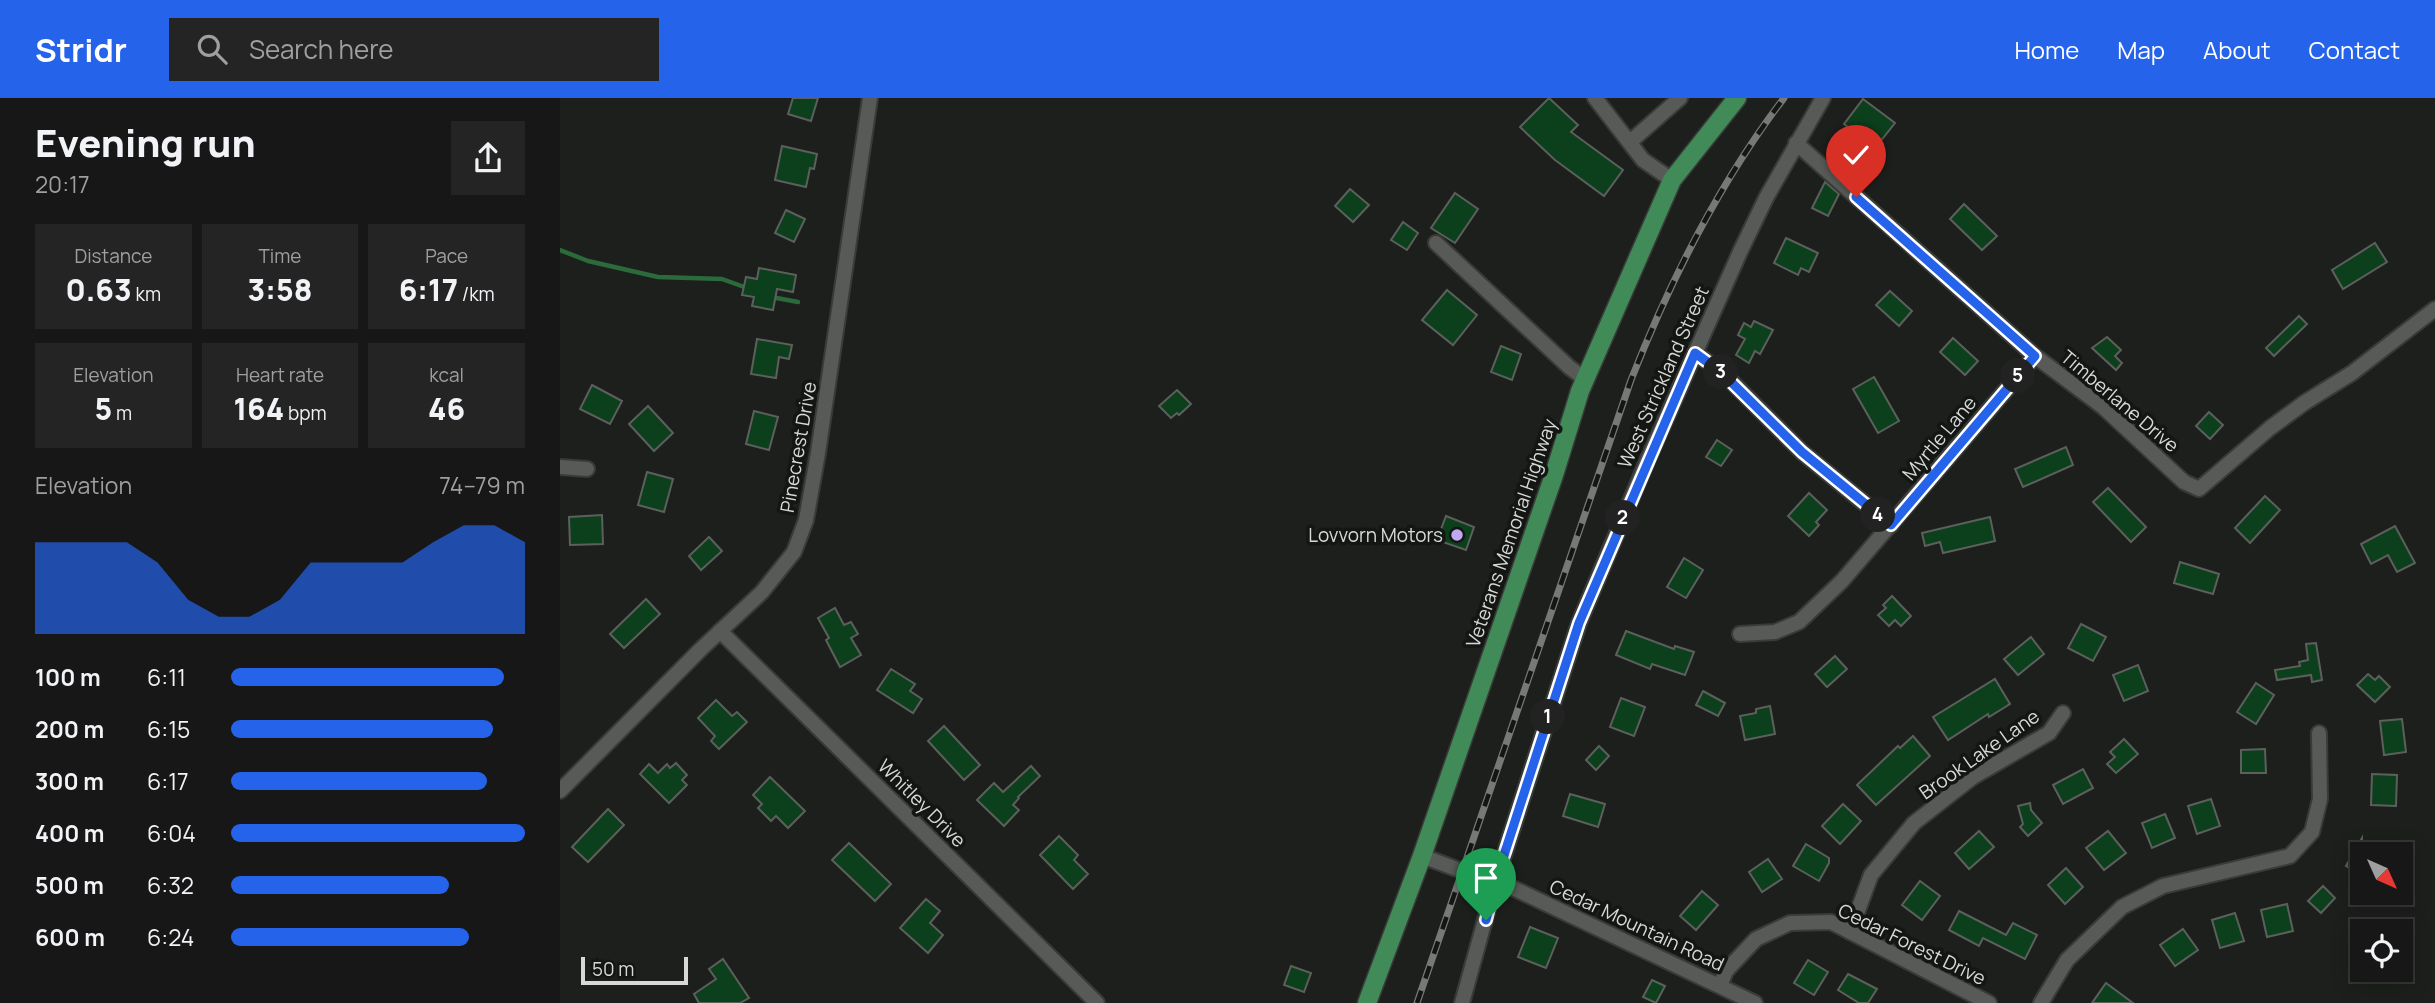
<!DOCTYPE html>
<html lang="en">
<head>
<meta charset="utf-8">
<style>
  body { margin:0; font-family:Manrope,sans-serif; background:#232423; color:#f1f3f6; height:100vh; display:flex; flex-direction:column; font-size:26px; white-space:nowrap }
  * { box-sizing:border-box; margin:0 }
  p { font-size:23px; color:#9e9fa1 }
  .icon { flex:none; width:38px; height:38px; fill:none; stroke:currentColor; stroke-width:2; stroke-linecap:round; stroke-linejoin:round }
  .map { position:relative; flex:1; overflow:hidden }
  .sheet { display:flex; flex-direction:column; background:#161716; width:560px }
  .sheet>* { flex:none }
  .needle { width:46px; rotate:135deg }
  .buttons { position:absolute; left:1790px; top:744px; display:grid; gap:14px }
  .buttons a { display:grid; place-items:center; width:63px; height:63px; border-radius:0px; background:#161716; box-shadow:0 4px 18px #0003,0 0 0 2px #353635; font-size:35px }
  .scale { position:absolute; left:21px; bottom:18px; width:107px; box-sizing:border-box; padding-left:7px; border:4px solid #d7d9d7; border-top:0; font-size:19px; line-height:24px; white-space:nowrap; color:#d7d9d7; -webkit-text-stroke:5px #141614; paint-order:stroke }
  .pin { position:absolute; display:grid; place-items:center; width:60px; height:60px; color:#fff; margin:-72px -30px; border-radius:50% 50% 50% 0; rotate:-45deg; box-shadow:0 0 7px #0007 }
  .pin .icon { rotate:45deg }
  .km { position:absolute; width:35px; height:35px; margin:-18px; border-radius:50%; background:#222; color:#fff; font-size:19px; line-height:35px; text-align:center }
  .round { display:grid; place-items:center; flex:none; width:74px; height:74px; border-radius:0px; background:#232423 }
  .overview { display:flex; align-items:center; justify-content:space-between; height:119px; padding:0 35px }
  h1 { font-size:38px; font-weight:800; line-height:52px }
  .figures { display:grid; grid-template-columns:repeat(3,1fr); gap:10px; height:119px; padding:7px 35px }
  .figures div { display:grid; align-content:center; border-radius:0px; background:#232423; text-align:center }
  .figures b { font-size:30px; font-weight:800 }
  .figures small { font-size:19px; font-weight:400 }
  .figures p { font-size:19px }
  .chart { height:196px; padding:14px 35px }
  .chart p { display:flex; justify-content:space-between }
  .chart svg { width:100%; height:126px; margin-top:7px; fill:#2563eb; opacity:.7 }
  ul { padding:0 35px; list-style:none; font-size:23px }
  li { display:grid; grid-template-columns:112px 84px 1fr; align-items:center; height:52px }
  li i { height:18px; border-radius:9px; background:#2563eb }
  header { display:flex; align-items:center; gap:42px; box-sizing:border-box; height:98px; padding:0 35px; background:#2563eb; color:#fff }
  header strong { font-size:33px }
  nav { display:flex; gap:38px; margin-inline-start:auto; font-size:24px }
  .search { width:490px; height:63px; background:#232423; display:flex; align-items:center; gap:18px; box-sizing:border-box; padding:0 24px; border-radius:0px; color:#9e9fa1; font-size:26px }
  main { display:flex; flex:1; min-height:0 }
  .map>svg:first-child { display:block }
  .lines { fill:none; stroke-linecap:round; stroke-linejoin:round }
  .stream { stroke:#2b6b3b; stroke-width:4.5 }
  .building { fill:#0c3f1c; stroke:#5d5f5d; stroke-width:2 }
  .minor-casing { stroke:#393b39; stroke-width:18 }
  .major-casing { stroke:#393b39; stroke-width:21 }
  .minor { stroke:#575a57; stroke-width:14 }
  .major { stroke:#418b58; stroke-width:18 }
  .rail-casing { stroke:#777977; stroke-width:7 }
  .rail { stroke:#141614; stroke-width:4.5; stroke-dasharray:13; stroke-linecap:butt }
  .route-casing { stroke:#fff; stroke-width:14 }
  .route { stroke:#2563eb; stroke-width:9 }
  .poi-dot { fill:#c1a8f3; stroke:#141614; stroke-width:2.5 }
  .labels { text-anchor:middle; stroke-width:7; stroke-linejoin:round; paint-order:stroke }
  .street-label { font-size:19px; fill:#d7d9d7; stroke:#141614 }
  .poi-label { font-size:19px; fill:#d7d9d7; stroke:#141614; text-anchor:end }
</style>
</head>
<body>
<header>
<strong>Stridr</strong>
<div class="search"><svg class="icon" aria-label="search" viewBox="0 0 24 24"><circle cx="10" cy="10" r="6"/><path d="M15 15l6 6"/></svg>Search here</div>
<nav><a>Home</a><a>Map</a><a>About</a><a>Contact</a></nav>
</header>
<main>
<section class="sheet">
<div class="overview"><div><h1>Evening run</h1><p>20:17</p></div><a class="round"><svg class="icon" aria-label="share" viewBox="0 0 24 24"><path d="M12 15V3M7 8l5-5 5 5M5 13v7h14v-7"/></svg></a></div>
<div class="figures">
<div><p>Distance</p><b>0.63<small> km</small></b></div>
<div><p>Time</p><b>3:58</b></div>
<div><p>Pace</p><b>6:17<small> /km</small></b></div>
</div>
<div class="figures">
<div><p>Elevation</p><b>5<small> m</small></b></div>
<div><p>Heart rate</p><b>164<small> bpm</small></b></div>
<div><p>kcal</p><b>46</b></div>
</div>
<div class="chart"><p><span>Elevation</span>74–79 m</p>
<svg viewBox="0 0 160 44" preserveAspectRatio="none"><path d="M0 44V12L10 12L20 12L30 12L40 19L50 32L60 38L70 38L80 32L90 19L100 19L110 19L120 19L130 12L140 6L150 6L160 12V44z"/></svg>
</div>
<ul>
<li><b>100 m</b>6:11<i style="width:93%"></i></li>
<li><b>200 m</b>6:15<i style="width:89%"></i></li>
<li><b>300 m</b>6:17<i style="width:87%"></i></li>
<li><b>400 m</b>6:04<i style="width:100%"></i></li>
<li><b>500 m</b>6:32<i style="width:74%"></i></li>
<li><b>600 m</b>6:24<i style="width:81%"></i></li>
</ul>
</section>
<div class="map">
<svg width="1875" height="905" viewBox="0 0 1875 905">
  <rect width="100%" height="100%" fill="#1d1f1d"/>
  <g class="lines">
    <g class="stream">
      <polyline points="0,152 28,163 98,179 162,181 187,190"/>
      <polyline points="211,199 238,204"/>
    </g>
  </g>
  <g class="building">
    <polygon points="233,0 258,0 251,23 228,16"/>
    <polygon points="989,0 1018,27 1011,34 1063,72 1044,98 995,62 960,29"/>
    <polygon points="1303,1 1335,25 1315,50 1284,26"/>
    <polygon points="222,48 257,56 254,71 250,70 246,89 215,82"/>
    <polygon points="1265,84 1279,96 1268,118 1252,110"/>
    <polygon points="790,91 809,107 793,124 775,108"/>
    <polygon points="895,95 918,111 895,145 871,130"/>
    <polygon points="1404,106 1437,138 1422,152 1390,121"/>
    <polygon points="226,112 245,121 234,144 215,135"/>
    <polygon points="843,124 858,135 847,152 831,142"/>
    <polygon points="1226,140 1258,155 1249,174 1241,170 1238,177 1214,165"/>
    <polygon points="1815,145 1827,164 1783,191 1772,172"/>
    <polygon points="199,170 236,177 233,194 217,191 213,212 192,208 194,199 182,197 186,179 197,181"/>
    <polygon points="887,192 917,217 893,247 862,222"/>
    <polygon points="1330,193 1352,213 1339,228 1316,207"/>
    <polygon points="1739,218 1747,226 1714,258 1706,250"/>
    <polygon points="1194,223 1213,232 1200,256 1195,253 1189,265 1176,257 1185,241 1178,237 1184,225 1191,229"/>
    <polygon points="1547,239 1561,252 1555,258 1562,265 1556,272 1532,250"/>
    <polygon points="1393,240 1418,263 1405,277 1380,254"/>
    <polygon points="197,241 232,247 229,261 219,259 216,280 191,276"/>
    <polygon points="941,248 961,256 952,282 931,274"/>
    <polygon points="1314,279 1339,323 1318,335 1293,291"/>
    <polygon points="32,287 62,303 50,326 20,311"/>
    <polygon points="617,292 631,306 619,317 617,315 611,320 599,308"/>
    <polygon points="88,308 113,335 94,353 69,326"/>
    <polygon points="194,313 218,319 209,352 186,346"/>
    <polygon points="1649,314 1663,327 1650,341 1636,328"/>
    <polygon points="1157,342 1172,352 1161,368 1146,359"/>
    <polygon points="1506,349 1513,367 1463,389 1455,371"/>
    <polygon points="87,374 113,381 104,414 78,407"/>
    <polygon points="1548,390 1586,429 1571,444 1533,404"/>
    <polygon points="1249,395 1267,412 1256,424 1259,427 1249,438 1228,418"/>
    <polygon points="1705,398 1720,412 1690,445 1675,430"/>
    <polygon points="42,417 43,446 10,447 9,419"/>
    <polygon points="886,418 914,429 906,452 877,442"/>
    <polygon points="1430,419 1435,443 1383,455 1380,444 1365,448 1362,435"/>
    <polygon points="1835,428 1855,465 1837,474 1828,457 1811,466 1801,446"/>
    <polygon points="149,439 162,453 141,472 129,458"/>
    <polygon points="1124,460 1143,472 1126,500 1107,489"/>
    <polygon points="1620,464 1659,476 1653,496 1614,485"/>
    <polygon points="1332,498 1351,518 1341,528 1335,522 1329,528 1318,517 1326,510 1323,507"/>
    <polygon points="86,501 100,516 64,550 50,536"/>
    <polygon points="275,510 284,527 291,524 298,536 291,540 301,557 280,569 266,542 269,540 258,520"/>
    <polygon points="1521,526 1546,539 1533,563 1508,550"/>
    <polygon points="1066,533 1114,551 1115,548 1134,554 1125,577 1092,566 1090,571 1056,557"/>
    <polygon points="1471,539 1484,556 1458,577 1444,561"/>
    <polygon points="1756,545 1762,582 1752,584 1751,577 1717,582 1715,572 1740,568 1739,564 1748,562 1746,546"/>
    <polygon points="1275,558 1287,571 1267,589 1255,576"/>
    <polygon points="1578,567 1588,593 1564,603 1553,577"/>
    <polygon points="331,571 355,586 350,593 362,601 353,615 317,592"/>
    <polygon points="1808,576 1815,582 1819,578 1830,589 1815,604 1797,587"/>
    <polygon points="1435,581 1450,606 1429,619 1428,616 1388,642 1373,619"/>
    <polygon points="1696,585 1714,597 1696,626 1677,614"/>
    <polygon points="1143,593 1165,605 1158,618 1136,607"/>
    <polygon points="1061,600 1085,609 1074,638 1050,629"/>
    <polygon points="156,602 172,618 177,614 187,624 159,651 151,643 155,638 138,620"/>
    <polygon points="1210,608 1215,636 1185,642 1180,618 1196,615 1196,611"/>
    <polygon points="1842,621 1846,654 1824,657 1820,623"/>
    <polygon points="384,628 420,667 404,682 368,643"/>
    <polygon points="1353,638 1370,658 1316,707 1297,687 1338,648 1340,650"/>
    <polygon points="1564,641 1578,656 1556,675 1547,666 1555,659 1550,654"/>
    <polygon points="1039,648 1049,658 1036,672 1026,662"/>
    <polygon points="1705,651 1706,675 1681,675 1681,652"/>
    <polygon points="116,665 127,677 122,682 127,687 109,705 80,676 89,666 98,675 107,666 110,670"/>
    <polygon points="471,668 480,678 458,699 459,700 453,707 459,712 444,728 417,702 434,685 443,694"/>
    <polygon points="1523,671 1533,690 1503,706 1493,687"/>
    <polygon points="1812,676 1837,677 1836,708 1811,707"/>
    <polygon points="210,679 245,713 228,730 216,718 211,723 198,710 202,706 193,697"/>
    <polygon points="1010,696 1045,706 1038,729 1003,718"/>
    <polygon points="1651,701 1660,728 1637,736 1628,708"/>
    <polygon points="1470,705 1471,712 1482,725 1468,738 1460,729 1463,726 1458,708"/>
    <polygon points="1283,706 1301,723 1280,746 1262,728"/>
    <polygon points="48,711 64,727 28,764 12,749"/>
    <polygon points="1605,716 1615,740 1592,750 1582,725"/>
    <polygon points="1419,733 1434,749 1409,771 1395,755"/>
    <polygon points="1548,733 1566,755 1544,772 1526,750"/>
    <polygon points="499,738 518,757 514,762 528,776 513,791 480,757"/>
    <polygon points="1802,740 1802,778 1786,768"/>
    <polygon points="289,745 331,786 315,803 272,762"/>
    <polygon points="1246,746 1269,760 1269,765 1259,783 1233,768"/>
    <polygon points="1208,761 1222,781 1202,794 1189,774"/>
    <polygon points="1506,770 1523,789 1505,806 1488,787"/>
    <polygon points="1360,783 1380,798 1362,822 1342,807"/>
    <polygon points="1763,788 1775,800 1761,815 1748,803"/>
    <polygon points="1142,793 1158,807 1136,832 1120,818"/>
    <polygon points="366,801 380,813 370,825 383,837 368,855 340,830"/>
    <polygon points="1727,806 1733,833 1707,839 1701,812"/>
    <polygon points="1399,813 1446,837 1453,825 1477,837 1465,861 1423,840 1419,848 1389,832"/>
    <polygon points="1675,815 1684,843 1660,850 1652,822"/>
    <polygon points="970,829 998,840 986,870 958,859"/>
    <polygon points="1623,831 1638,852 1615,868 1600,847"/>
    <polygon points="163,861 189,900 180,905 139,905 134,896 156,881 149,871"/>
    <polygon points="1248,862 1268,874 1254,897 1234,885"/>
    <polygon points="731,868 751,875 744,894 724,887"/>
    <polygon points="1288,876 1317,891 1308,905 1299,905 1278,892"/>
    <polygon points="1092,882 1105,888 1096,905 1083,899"/>
    <polygon points="1546,885 1573,905 1532,905"/>
  </g>
  <g class="lines">
    <g class="minor-casing">
      <g id="minor">
        <polyline points="1035,0 1083,62 1112,82"/>
        <polyline points="1070,44 1120,0"/>
        <polyline points="1236,45 1475,258 1543,309 1624,384 1639,391 1710,330 1744,305 1792,275 1875,211"/>
        <polyline points="876,145 1009,269 1025,281"/>
        <polyline points="1135,255 1162,274 1242,354 1331,427"/>
        <polyline points="0,369 27,371"/>
        <polyline points="160,533 537,905"/>
        <polyline points="1180,536 1215,534 1239,524 1282,483 1475,258"/>
        <polyline points="0,693 141,551 202,494 234,454 246,422 258,355 310,0"/>
        <polyline points="862,758 902,773 936,782 1195,905"/>
        <polyline points="1290,834 1311,777 1354,725 1413,679 1489,635 1503,615"/>
        <polyline points="1160,888 1166,873 1196,841 1230,825 1271,824 1429,905"/>
        <polyline points="902,905 936,782 1019,525 1088,361 1180,154 1206,100 1263,0"/>
        <polyline points="1481,905 1507,862 1562,809 1603,788 1730,758 1752,734 1760,701 1759,635"/>
      </g>
    </g>
    <g class="major-casing">
      <polyline id="major" points="807,905 862,758 994,377 1020,293 1112,82 1177,0"/>
    </g>
    <use href="#minor" class="minor"/>
    <use href="#major" class="major"/>
    <g class="rail-casing">
      <path id="rail" d="M857 905 1071 282C1110 183 1159 85 1224 0"/>
    </g>
    <use href="#rail" class="rail"/>
  </g>
  <g class="lines">
    <g class="route-casing">
      <polyline id="route" points="926,822 936,782 1019,525 1135,255 1161,274 1242,354 1331,427 1475,258 1296,99"/>
    </g>
    <use href="#route" class="route"/>
  </g>
  <circle class="poi-dot" cx="897" cy="437" r="7"/>
  <g class="labels">
    <g class="street-label">
      <text transform="translate(1103 279) rotate(-66)" y="7">West Strickland Street</text>
      <text transform="translate(1560 303) rotate(40)" y="7">Timberlane Drive</text>
      <text transform="translate(1379 340) rotate(-50)" y="7">Myrtle Lane</text>
      <text transform="translate(238 349) rotate(-80)" y="7">Pinecrest Drive</text>
      <text transform="translate(951 435) rotate(-71)" y="7">Veterans Memorial Highway</text>
      <text transform="translate(1419 656) rotate(-35)" y="7">Brook Lake Lane</text>
      <text transform="translate(362 705) rotate(45)" y="7">Whitley Drive</text>
      <text transform="translate(1077 827) rotate(25)" y="7">Cedar Mountain Road</text>
      <text transform="translate(1352 846) rotate(26)" y="7">Cedar Forest Drive</text>
    </g>
    <g class="poi-label">
      <text x="883" y="444">Lovvorn Motors</text>
    </g>
  </g>
</svg>
<div class="buttons">
<a><svg class="needle" viewBox="-14 -14 28 28"><path d="M0-13l5 13h-10z" fill="#e53935"/><path d="M0 13l5-13h-10z" fill="#9e9fa1"/></svg></a>
<a><svg class="icon" aria-label="locate" viewBox="0 0 24 24"><circle cx="12" cy="12" r="6"/><path d="M12 2v4M12 18v4M2 12h4M18 12h4"/></svg></a>
</div>
<div class="scale">50 m</div>
<div class="pin" style="left:926px;top:822px;background:#1e9e55"><svg class="icon" aria-label="arrive" viewBox="0 0 24 24"><path d="M6 21V4h12l-3 4 3 4H6"/></svg></div>
<div class="pin" style="left:1296px;top:99px;background:#d93025"><svg class="icon" aria-label="check" viewBox="0 0 24 24"><path d="M5 12l5 5 9-10"/></svg></div>
<b class="km" style="left:988px;top:619px">1</b>
<b class="km" style="left:1063px;top:420px">2</b>
<b class="km" style="left:1161px;top:274px">3</b>
<b class="km" style="left:1318px;top:417px">4</b>
<b class="km" style="left:1458px;top:278px">5</b>
</div>
</main>
</body>
</html>
